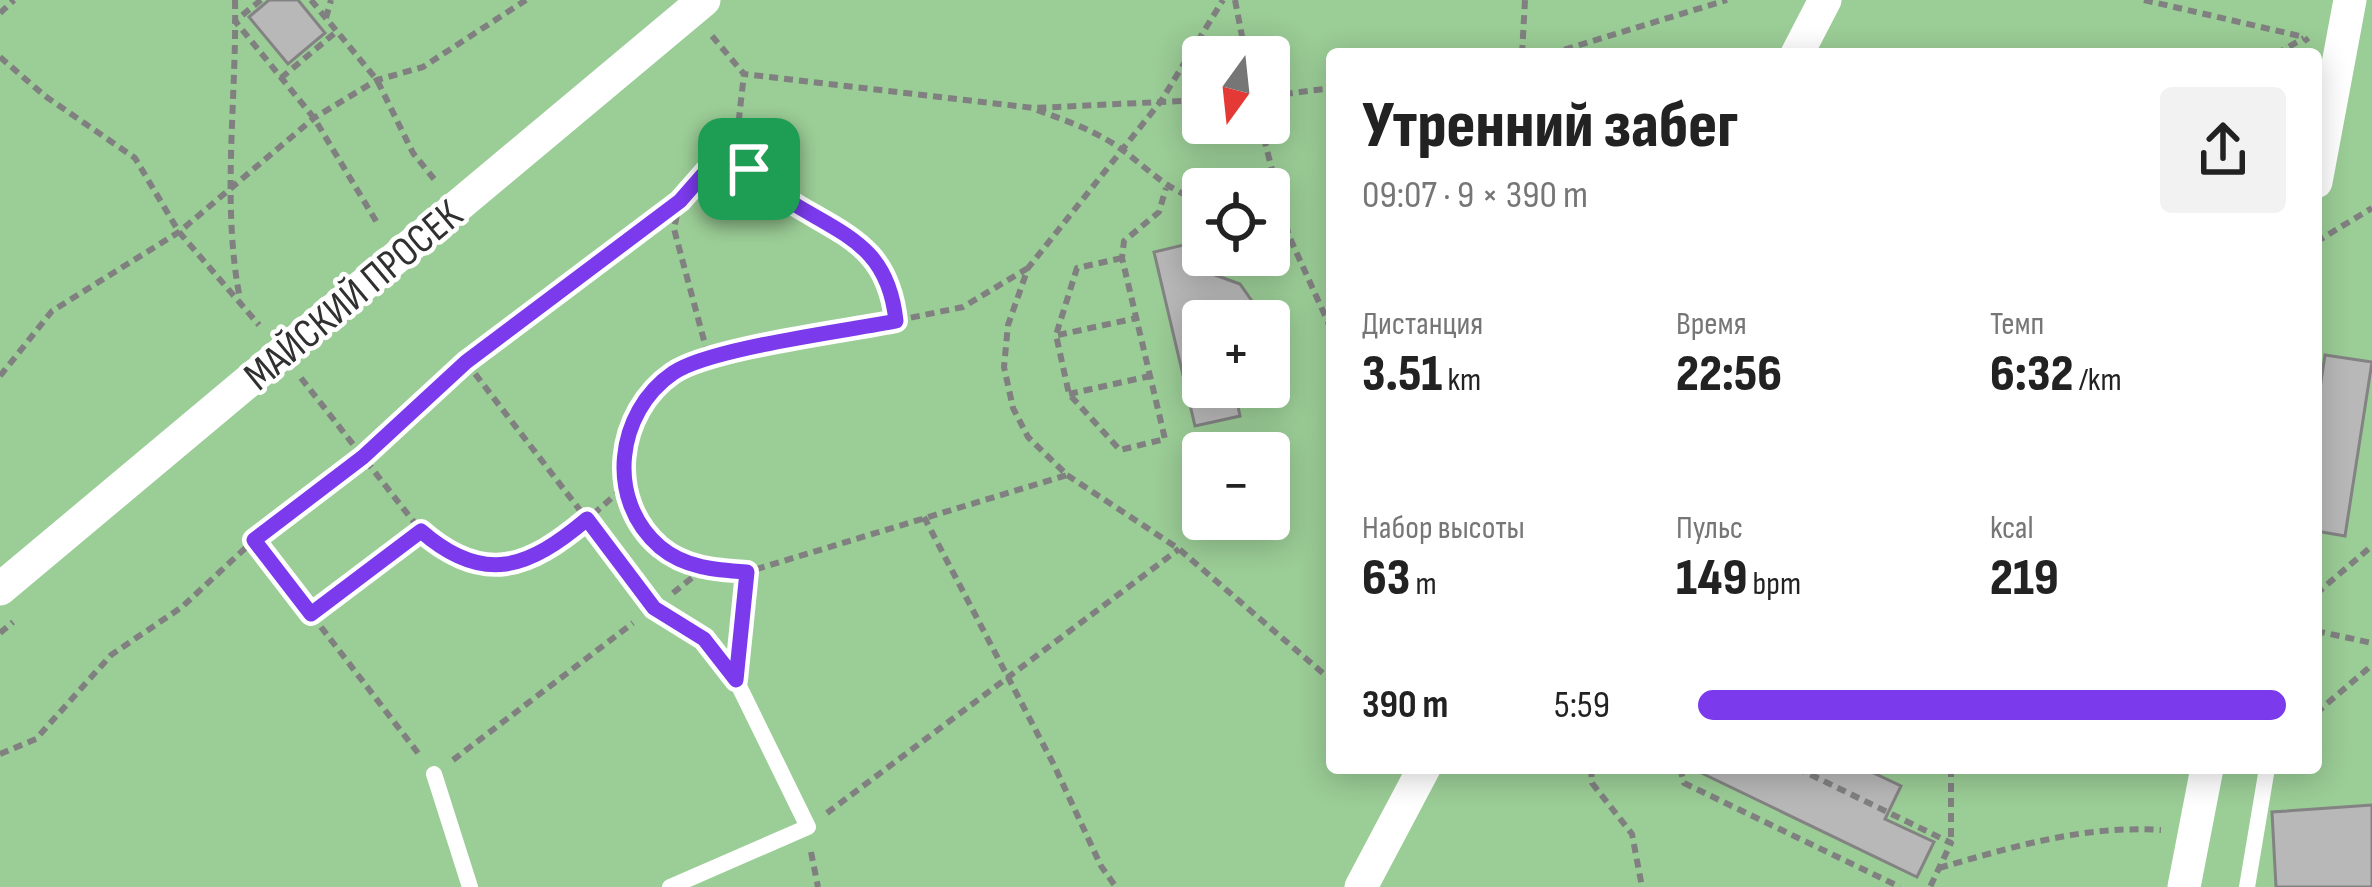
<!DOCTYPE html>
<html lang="ru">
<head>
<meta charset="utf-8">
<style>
  body { margin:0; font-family:"Sofia Sans Condensed",sans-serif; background:#f2f2f2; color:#222; height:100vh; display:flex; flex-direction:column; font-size:45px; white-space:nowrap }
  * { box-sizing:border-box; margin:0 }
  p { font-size:39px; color:#767676 }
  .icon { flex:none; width:66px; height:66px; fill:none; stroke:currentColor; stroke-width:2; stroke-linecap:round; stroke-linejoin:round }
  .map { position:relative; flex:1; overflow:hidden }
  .details { position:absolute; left:1326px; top:48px; width:996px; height:726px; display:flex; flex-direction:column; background:#fff; border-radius:12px; box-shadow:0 6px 30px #0003 }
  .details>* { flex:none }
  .needle { width:78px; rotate:195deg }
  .buttons { position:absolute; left:1182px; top:36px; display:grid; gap:24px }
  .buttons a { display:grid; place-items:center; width:108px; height:108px; border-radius:12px; background:#fff; box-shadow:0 6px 30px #0003; font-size:60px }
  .pin { position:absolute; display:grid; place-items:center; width:102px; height:102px; color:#fff; margin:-51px; border-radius:24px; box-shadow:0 6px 18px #0006 }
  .round { display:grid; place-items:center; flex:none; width:126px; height:126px; border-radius:12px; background:#f2f2f2 }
  .headline { display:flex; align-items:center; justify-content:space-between; height:204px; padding:0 36px }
  h1 { font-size:66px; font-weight:800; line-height:90px }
  .metrics { display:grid; grid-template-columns:repeat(3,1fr); gap:18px; height:204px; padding:12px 36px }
  .metrics div { display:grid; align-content:center }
  .metrics b { font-size:51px; font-weight:800 }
  .metrics small { font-size:33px; font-weight:400 }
  .metrics p { font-size:33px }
  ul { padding:0 36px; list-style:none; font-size:39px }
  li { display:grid; grid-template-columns:192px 144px 1fr; align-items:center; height:90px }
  li i { height:30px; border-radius:15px; background:#7c3aed }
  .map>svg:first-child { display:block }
  .green { fill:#9bcd96; fill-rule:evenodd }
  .building { fill:#b9b8b9; stroke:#848383; stroke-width:3 }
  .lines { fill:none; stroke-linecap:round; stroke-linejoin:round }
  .path { stroke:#808080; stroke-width:6; stroke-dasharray:9 6; stroke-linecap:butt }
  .lane { stroke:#fff; stroke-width:16 }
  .street { stroke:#fff; stroke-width:33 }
  .route-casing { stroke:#fff; stroke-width:24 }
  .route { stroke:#7c3aed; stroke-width:15 }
  .labels { text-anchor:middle; stroke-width:9; stroke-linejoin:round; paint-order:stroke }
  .street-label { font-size:42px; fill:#303030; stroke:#fff }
</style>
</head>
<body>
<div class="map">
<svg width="2372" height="887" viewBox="0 0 2372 887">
  <rect width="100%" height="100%" fill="#e1e1e2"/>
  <path class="green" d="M0 0H2372V887H0ZM1332 54H2316V768H1332ZM1203 57H1269V123H1203ZM1203 189H1269V255H1203ZM1203 321H1269V387H1203ZM1203 453H1269V519H1203Z"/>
  <g class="building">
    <polygon points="269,0 298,0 325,33 288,64 249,17"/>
    <polygon points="1200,241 1207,272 1240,284 1266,321 1203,321 1203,387 1234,387 1240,416 1195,426 1154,252"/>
    <polygon points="2325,355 2372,362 2345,536 2316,531 2316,415"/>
    <polygon points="1691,768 1863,768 1901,786 1885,819 1934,842 1917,877"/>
    <polygon points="2372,805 2372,887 2276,887 2272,812"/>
  </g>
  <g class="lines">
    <g class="path">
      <path d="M235 0C237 99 221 203 240 299"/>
      <polyline points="261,0 235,21 314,118 379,226"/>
      <polyline points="311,0 377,80 413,153 434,179"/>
      <polyline points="1235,0 1246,57"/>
      <polyline points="2144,0 2304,37 2308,42"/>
      <polyline points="0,13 14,0"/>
      <polyline points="326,18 331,0"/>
      <polyline points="712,36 744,74 1034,108 1203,100"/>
      <polyline points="1522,54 1525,0"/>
      <polyline points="1550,54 1727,0"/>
      <polyline points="2276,54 2304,38"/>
      <polyline points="0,57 45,96 135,158 179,232 259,325"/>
      <polyline points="281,78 336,32"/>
      <polyline points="1269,96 1332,88"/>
      <path d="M1037 110C1067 121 1097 131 1124 151 1155 175 1164 187 1203 203"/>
      <polyline points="1260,123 1289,236 1332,331"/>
      <path d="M737 136C741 147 744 161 751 171 760 185 775 192 788 201 845 236 887 246 896 321"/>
      <polyline points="680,201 674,229 709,359"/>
      <polyline points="1269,229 1288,236"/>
      <polyline points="2316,242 2372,208"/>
      <polyline points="1122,258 1077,268 1056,335 1069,394 1120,450 1165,439 1122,258 1124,241 1159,212 1166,188"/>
      <path d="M1028 268 963 307 709 359C685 367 661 377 645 398 599 459 631 543 700 567 713 572 732 571 747 572L1067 475 1028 437 1013 408 1004 367 1008 325 1028 268 1161 101 1223 0"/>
      <polyline points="1058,335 1137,318"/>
      <polyline points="466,362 639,587"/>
      <polyline points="0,376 52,311 179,232 314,118 377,80 423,67 526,0"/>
      <path d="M301 378 421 531C504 603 558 545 624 487"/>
      <polyline points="1069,394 1150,376"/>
      <polyline points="1067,475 1179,549 1332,681"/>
      <polyline points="924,517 1054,765 1101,866 1116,887"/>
      <polyline points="673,593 703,569"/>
      <polyline points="2316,594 2372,546"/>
      <polyline points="311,614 421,531"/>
      <polyline points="2316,631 2372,643"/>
      <polyline points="0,633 13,622"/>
      <polyline points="740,640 747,572"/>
      <polyline points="2316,713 2372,665"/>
      <polyline points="418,753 254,540 363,457 466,362 680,201 737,136 744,74"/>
      <polyline points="0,754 36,739 111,655 182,607 254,540"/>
      <polyline points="453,760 633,623"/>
      <polyline points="1591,768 1592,783 1632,834 1642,887"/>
      <polyline points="1680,768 1684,783 1900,887"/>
      <polyline points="1797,768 1951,843 1930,887"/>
      <polyline points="1951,768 1951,843"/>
      <polyline points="827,813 1179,549"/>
      <polyline points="811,852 818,887"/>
      <path d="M1939 868C2012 847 2084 825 2161 830"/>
    </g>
    <g class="lane">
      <polyline points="654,608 704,639 736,680 808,827 670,887"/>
      <polyline points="434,774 470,887"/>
      <polyline points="2247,887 2267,768"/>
    </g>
    <g class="street">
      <polyline points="1797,54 1825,0"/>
      <polyline points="2316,182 2350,0"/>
      <polyline points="0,589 704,0"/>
      <polyline points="1361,887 1424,768"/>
      <polyline points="2184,887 2207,768"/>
    </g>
  </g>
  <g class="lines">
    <g class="route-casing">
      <path id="route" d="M737 136C741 147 744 162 751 171 761 185 775 192 789 201 845 236 888 246 896 321 847 331 709 348 673 373 616 412 605 500 660 547 685 568 716 570 747 572L736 680 704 639 654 608 587 519C529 568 484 586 421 531L311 614 254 540 363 457 466 362 680 201Z"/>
    </g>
    <use href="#route" class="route"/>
  </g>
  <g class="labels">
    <g class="street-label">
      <text transform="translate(352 294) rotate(-40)" y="15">МАЙСКИЙ ПРОСЕК</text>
    </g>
  </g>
</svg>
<div class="buttons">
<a><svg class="needle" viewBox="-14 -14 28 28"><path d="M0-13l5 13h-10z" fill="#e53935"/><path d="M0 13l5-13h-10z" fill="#767676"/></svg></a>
<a><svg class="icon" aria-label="locate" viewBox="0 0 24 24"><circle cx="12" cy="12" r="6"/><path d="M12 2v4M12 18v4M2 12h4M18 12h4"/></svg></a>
<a>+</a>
<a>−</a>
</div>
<div class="pin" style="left:749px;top:169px;background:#1e9e55"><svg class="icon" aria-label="arrive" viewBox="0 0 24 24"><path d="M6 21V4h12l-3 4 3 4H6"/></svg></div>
<section class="details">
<div class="headline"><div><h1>Утренний забег</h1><p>09:07 · 9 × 390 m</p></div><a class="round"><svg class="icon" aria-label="share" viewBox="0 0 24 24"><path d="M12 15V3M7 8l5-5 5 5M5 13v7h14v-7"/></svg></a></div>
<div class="metrics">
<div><p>Дистанция</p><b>3.51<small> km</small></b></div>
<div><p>Время</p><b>22:56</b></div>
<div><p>Темп</p><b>6:32<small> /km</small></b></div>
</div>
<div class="metrics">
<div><p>Набор высоты</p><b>63<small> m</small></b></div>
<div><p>Пульс</p><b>149<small> bpm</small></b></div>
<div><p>kcal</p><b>219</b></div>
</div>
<ul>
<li><b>390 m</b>5:59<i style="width:100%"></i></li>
</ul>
</section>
</div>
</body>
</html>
